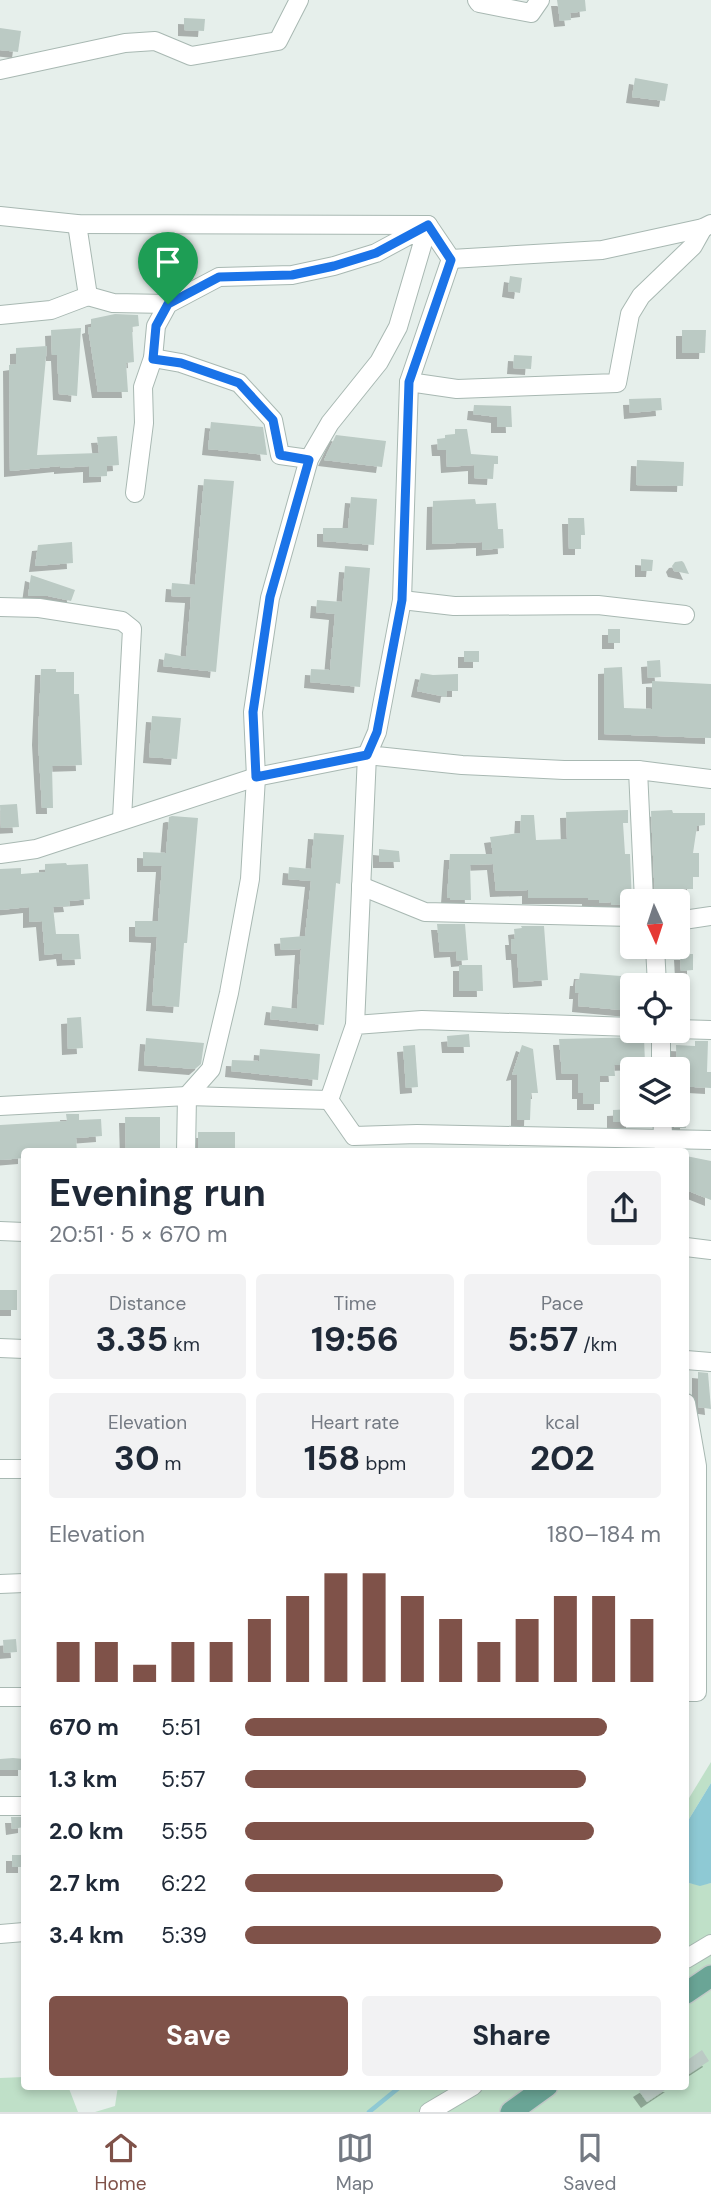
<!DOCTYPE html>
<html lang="en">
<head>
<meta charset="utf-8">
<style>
  body { margin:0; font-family:"DM Sans",sans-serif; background:#f2f2f3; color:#1f2937; height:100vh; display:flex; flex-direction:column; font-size:26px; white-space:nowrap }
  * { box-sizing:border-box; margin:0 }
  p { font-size:23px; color:#747a83 }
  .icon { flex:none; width:38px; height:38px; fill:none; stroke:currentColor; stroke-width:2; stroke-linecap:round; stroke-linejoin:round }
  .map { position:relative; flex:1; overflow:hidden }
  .panel { position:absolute; left:21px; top:1148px; width:668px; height:942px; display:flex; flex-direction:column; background:#fff; border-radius:7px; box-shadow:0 4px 10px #0003 }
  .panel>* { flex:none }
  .needle { width:46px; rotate:177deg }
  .buttons { position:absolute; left:620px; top:889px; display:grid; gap:14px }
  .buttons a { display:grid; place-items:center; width:70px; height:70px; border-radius:7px; background:#fff; box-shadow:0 4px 10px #0003; font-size:35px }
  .pin { position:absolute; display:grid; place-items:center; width:60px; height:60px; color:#fff; margin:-72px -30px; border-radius:50% 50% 50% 0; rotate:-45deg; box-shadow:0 0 7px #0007 }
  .pin .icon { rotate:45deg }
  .round { display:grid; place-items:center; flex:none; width:74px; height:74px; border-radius:7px; background:#f2f2f3 }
  .head { display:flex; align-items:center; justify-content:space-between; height:119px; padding:0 28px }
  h1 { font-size:38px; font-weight:700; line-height:52px }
  .metrics { display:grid; grid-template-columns:repeat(3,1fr); gap:10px; height:119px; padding:7px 28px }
  .metrics div { display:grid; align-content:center; border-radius:7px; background:#f2f2f3; text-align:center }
  .metrics b { font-size:35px; font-weight:700 }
  .metrics small { font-size:19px; font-weight:400 }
  .metrics p { font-size:19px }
  .chart { height:196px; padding:14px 28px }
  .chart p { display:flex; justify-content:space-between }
  .chart svg { width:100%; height:126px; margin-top:7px; stroke:#7f5249; stroke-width:6 }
  .button { display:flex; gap:14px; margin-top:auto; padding:14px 28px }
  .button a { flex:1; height:80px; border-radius:7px; background:#7f5249; color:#fff; font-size:28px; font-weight:700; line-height:80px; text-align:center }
  .button a+a { background:#f2f2f3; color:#1f2937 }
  ul { padding:0 28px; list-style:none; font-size:23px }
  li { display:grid; grid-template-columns:112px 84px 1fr; align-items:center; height:52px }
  li i { height:18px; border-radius:9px; background:#7f5249 }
  .menu { display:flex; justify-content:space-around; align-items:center; height:98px; border-top:2px solid #e0e1e3; background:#fff; font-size:19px; color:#747a83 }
  .menu a { display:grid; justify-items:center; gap:4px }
  .menu .current { color:#7f5249 }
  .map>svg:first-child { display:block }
  .green { fill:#bfe0c8 }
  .water { fill:#8ec9d4 }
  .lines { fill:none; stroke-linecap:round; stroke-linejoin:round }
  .stream { stroke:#8ec9d4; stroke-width:4.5 }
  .building { fill:#bbcac4; filter:url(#shadow) }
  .minor-casing { stroke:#a8b8b2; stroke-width:20 }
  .primary-casing { stroke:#c2cac8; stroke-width:24 }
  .minor { stroke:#fff; stroke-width:18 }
  .primary { stroke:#6aa596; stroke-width:21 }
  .route-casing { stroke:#fff; stroke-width:14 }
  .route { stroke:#1a73e8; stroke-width:9 }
</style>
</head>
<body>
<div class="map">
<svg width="711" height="2112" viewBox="0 0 711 2112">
  <defs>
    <filter id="shadow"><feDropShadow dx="-6" dy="6" stdDeviation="0" flood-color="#0004"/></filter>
  </defs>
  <rect width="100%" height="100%" fill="#e6efeb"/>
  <g class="green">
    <polygon points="711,1762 711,1783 686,1824 686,1803"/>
    <polygon points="689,1883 700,1885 711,1883 711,2112 95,2112 115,2106 118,2086 686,2086 686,1885"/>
    <polygon points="24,2077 24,2086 68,2086 78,2112 0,2112 0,2078"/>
  </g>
  <polygon class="water" points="711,1783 711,1883 700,1886 689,1883 686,1885 686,1824"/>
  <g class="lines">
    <polyline class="stream" points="369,2112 401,2086"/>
  </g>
  <g class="building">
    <polygon points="557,0 585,0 586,11 570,13 571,20 560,21"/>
    <polygon points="184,18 205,19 204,31 184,30"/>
    <polygon points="0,28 21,31 18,52 0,50"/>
    <polygon points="635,78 668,84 665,101 632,97"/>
    <polygon points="510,276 522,278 520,293 508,291"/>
    <polygon points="115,314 138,315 139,326 132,327 134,362 126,363 128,392 98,392 88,328 91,327 91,319"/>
    <polygon points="81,328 77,396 59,394 57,355 52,355 51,330"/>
    <polygon points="682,330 706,330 705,353 682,353"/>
    <polygon points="47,346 37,455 99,453 97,437 117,436 119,465 107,466 107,476 89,477 89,466 60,468 60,466 10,471 9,365 16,364 16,348"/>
    <polygon points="514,355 532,356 531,369 513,368"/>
    <polygon points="661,398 662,410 630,413 629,399"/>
    <polygon points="474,405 511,406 512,427 497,427 497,417 473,414"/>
    <polygon points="211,422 263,427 267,455 208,449"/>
    <polygon points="455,429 467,429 471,454 498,456 498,464 494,464 493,479 474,478 474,465 447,467 446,450 438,450 437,439 445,438 445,435 455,434"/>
    <polygon points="336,435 386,441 382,467 324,460"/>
    <polygon points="637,460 684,462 683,486 636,485"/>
    <polygon points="204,479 234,481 216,672 163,666 165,653 186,657 191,597 171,596 172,583 195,585"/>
    <polygon points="351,497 377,499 374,545 323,541 323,528 348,528"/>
    <polygon points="475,499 476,504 496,503 498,529 503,529 504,548 482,550 482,542 432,544 433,501"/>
    <polygon points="568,518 584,518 585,535 581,535 581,549 569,549"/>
    <polygon points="72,542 73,563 35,566 38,545"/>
    <polygon points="641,559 653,560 652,571 641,571"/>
    <polygon points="682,561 684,563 689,574 674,571 672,566 675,562"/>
    <polygon points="345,566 370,568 360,687 310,682 311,669 330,670 335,614 316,612 317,600 342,602"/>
    <polygon points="31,575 75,590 71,601 48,596 28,596"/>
    <rect x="608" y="629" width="12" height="14"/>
    <rect x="464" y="651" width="15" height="11"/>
    <polygon points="660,660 661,677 648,678 647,661"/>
    <polygon points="622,667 624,708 652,709 652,681 711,684 711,738 604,734 604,668"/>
    <polygon points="41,669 56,669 56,672 74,672 74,694 79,694 82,765 52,766 53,808 42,808 38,739"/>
    <polygon points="421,673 433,675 458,674 458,691 447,691 446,697 417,691"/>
    <polygon points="152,716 181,718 177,759 149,757"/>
    <polygon points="17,804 19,827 1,828 0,805"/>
    <polygon points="628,810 628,823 623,823 625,854 630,854 632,904 611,905 611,902 599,903 599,900 588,900 588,898 528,898 528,890 496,891 493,864 470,865 471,900 450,900 450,898 447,898 450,854 493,854 490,837 520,833 521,815 534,815 536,840 567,839 566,812"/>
    <polygon points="672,810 673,813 705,813 705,825 697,826 693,853 699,853 699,877 693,877 693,889 681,889 681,892 669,892 669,901 655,901 651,811"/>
    <polygon points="172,816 198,818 187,943 184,943 179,1007 152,1005 157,937 135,936 135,921 158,921 162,866 143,866 143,852 166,853 169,817"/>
    <polygon points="314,833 344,835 340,884 336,883 324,1025 270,1019 272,1006 297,1009 301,949 281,950 280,938 305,936 311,881 288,879 289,867 311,869"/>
    <polygon points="379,849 399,851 400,862 379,862"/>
    <polygon points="66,863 67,865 88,864 90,899 69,901 70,906 53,907 56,934 79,934 81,959 63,960 62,953 45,955 42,921 29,922 29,907 0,910 0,869 21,868 21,874 45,872 45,864"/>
    <polygon points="437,924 465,924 468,960 457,961 456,951 440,952"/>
    <polygon points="521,926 544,926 548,980 519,982 517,954 512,954 511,939 515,939 514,929 522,928"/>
    <polygon points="680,954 693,954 693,970 681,971"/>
    <polygon points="459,965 482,965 483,991 459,991"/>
    <polygon points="580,973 621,976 620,993 632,993 632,1011 578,1006 579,993 575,993 576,980 579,980"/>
    <polygon points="81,1017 83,1048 68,1049 67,1018"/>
    <polygon points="469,1034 470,1047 448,1047 447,1036"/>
    <polygon points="644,1037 645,1064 614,1065 615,1076 600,1076 600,1104 583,1104 583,1093 578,1093 578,1074 562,1074 559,1039"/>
    <polygon points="146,1038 204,1043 201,1064 195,1069 144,1065"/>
    <polygon points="695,1041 708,1041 707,1072 711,1072 711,1088 677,1086 676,1045 695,1046"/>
    <polygon points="415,1045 418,1087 406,1088 403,1046"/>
    <polygon points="522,1045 533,1049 538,1093 531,1093 530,1120 517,1120 517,1074 512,1075"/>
    <polygon points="260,1049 320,1054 318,1080 231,1071 232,1060 259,1061"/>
    <polygon points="632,1109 632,1122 613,1122 613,1110"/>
    <polygon points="66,1114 79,1114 79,1120 101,1119 102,1136 76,1138 77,1152 24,1152 24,1158 0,1160 0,1125 67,1121"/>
    <polygon points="125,1117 160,1117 160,1152 126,1152"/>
    <rect x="674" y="1118" width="12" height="10"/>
    <rect x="198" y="1132" width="37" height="20"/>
    <polygon points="686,1156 711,1161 711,1200 686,1190"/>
    <rect x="0" y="1290" width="17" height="20"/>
    <polygon points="698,1372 708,1373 711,1409 698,1407"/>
    <polygon points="16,1639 17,1652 4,1653 3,1640"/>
    <polygon points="13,1758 24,1759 24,1770 0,1770 0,1759"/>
    <polygon points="11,1817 24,1817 24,1827 12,1829"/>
    <rect x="12" y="1855" width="12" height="12"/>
    <polygon points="702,2050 709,2061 686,2076 686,2061"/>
    <polygon points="647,2086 671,2086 647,2102 639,2091"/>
  </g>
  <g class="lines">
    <g class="minor-casing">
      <g id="minor">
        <polyline points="477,0 479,3 531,13 540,0"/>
        <polyline points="0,70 125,43 155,41 191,56 278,41 299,0"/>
        <polyline points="0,216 77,224 428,225 451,259 602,250 703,228 711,224"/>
        <polyline points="451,259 409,382 402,600 377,732 367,755 462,765 564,770 638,770 711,779"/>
        <polyline points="88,296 113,303 168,304"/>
        <polyline points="0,315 51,310 88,296 77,224"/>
        <polyline points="153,358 181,363 239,383 273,420 280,455 309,459"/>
        <polyline points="409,382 457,389 617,383 630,314 641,296 693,246 703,228"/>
        <polyline points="135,493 144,423 143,387 153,358 156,326 168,304 219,277 292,275 334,266 376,253 428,225 398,327 379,362 330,423 309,459 270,598 253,712 256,777 250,879 229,993 211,1069 187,1096 186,1152"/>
        <polyline points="402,600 454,606 598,605 685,615"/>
        <polyline points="0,607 39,608 122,621 132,629 122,819"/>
        <polyline points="638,770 644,901"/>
        <polyline points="0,854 36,849 256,777 367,755 355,1025"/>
        <polyline points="361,886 425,912 632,917"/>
        <polyline points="677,921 711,916"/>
        <polyline points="655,947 657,985"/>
        <polyline points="677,1029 711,1030"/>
        <polyline points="661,1031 661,1069"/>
        <polyline points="329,1100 354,1136 417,1134 711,1140"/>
        <polyline points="0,1106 187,1096 329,1100 355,1025 422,1020 632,1027"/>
        <polyline points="662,1115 664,1152"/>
        <polyline points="0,1231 24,1232"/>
        <polyline points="686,1247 711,1250"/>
        <polyline points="0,1348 24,1349"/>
        <polyline points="686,1360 711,1362"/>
        <polyline points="686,1403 697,1466 697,1692 686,1692"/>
        <polyline points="0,1469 24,1469"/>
        <polyline points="0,1584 24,1583"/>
        <polyline points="0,1697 24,1697"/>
        <polyline points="0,1806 24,1806"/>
        <polyline points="0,1934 24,1932"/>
        <polyline points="686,1959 711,1944"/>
        <polyline points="429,2112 473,2086"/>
      </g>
    </g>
    <g class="primary-casing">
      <g id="primary">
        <polyline points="686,1993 711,1976"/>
        <polyline points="511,2112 547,2086"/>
      </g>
    </g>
    <use href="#minor" class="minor"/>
    <use href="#primary" class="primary"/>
  </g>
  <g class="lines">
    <g class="route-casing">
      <polygon id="route" points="428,225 451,260 409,382 402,600 377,732 367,755 256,777 253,712 270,597 309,460 280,455 273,420 239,383 181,363 153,359 156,326 168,304 219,277 292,275 334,266 376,253"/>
    </g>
    <use href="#route" class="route"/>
  </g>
</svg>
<div class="buttons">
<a><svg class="needle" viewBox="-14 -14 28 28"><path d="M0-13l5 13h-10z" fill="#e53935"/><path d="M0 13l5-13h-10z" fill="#747a83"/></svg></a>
<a><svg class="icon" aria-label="locate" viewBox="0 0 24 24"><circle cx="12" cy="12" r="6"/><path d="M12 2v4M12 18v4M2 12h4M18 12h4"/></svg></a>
<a><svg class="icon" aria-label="layers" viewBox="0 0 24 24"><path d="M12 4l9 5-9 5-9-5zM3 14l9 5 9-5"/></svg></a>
</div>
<div class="pin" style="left:168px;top:304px;background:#1e9e55"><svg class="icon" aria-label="arrive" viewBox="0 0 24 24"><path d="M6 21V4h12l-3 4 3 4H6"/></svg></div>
<section class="panel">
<div class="head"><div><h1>Evening run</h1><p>20:51 · 5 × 670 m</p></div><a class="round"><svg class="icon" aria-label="share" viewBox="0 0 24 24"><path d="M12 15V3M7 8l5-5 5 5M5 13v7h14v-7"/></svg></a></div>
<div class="metrics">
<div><p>Distance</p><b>3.35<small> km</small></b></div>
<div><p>Time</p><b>19:56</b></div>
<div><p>Pace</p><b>5:57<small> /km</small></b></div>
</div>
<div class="metrics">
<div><p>Elevation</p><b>30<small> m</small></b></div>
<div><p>Heart rate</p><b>158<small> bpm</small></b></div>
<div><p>kcal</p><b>202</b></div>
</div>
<div class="chart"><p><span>Elevation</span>180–184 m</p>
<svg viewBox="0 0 160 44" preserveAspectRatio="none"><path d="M5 44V30M15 44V30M25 44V38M35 44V30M45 44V30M55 44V22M65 44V14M75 44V6M85 44V6M95 44V14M105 44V22M115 44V30M125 44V22M135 44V14M145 44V14M155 44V22"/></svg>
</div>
<ul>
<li><b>670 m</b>5:51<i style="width:87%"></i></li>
<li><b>1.3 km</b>5:57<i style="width:82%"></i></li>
<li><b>2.0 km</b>5:55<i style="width:84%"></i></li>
<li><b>2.7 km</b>6:22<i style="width:62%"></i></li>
<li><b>3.4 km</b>5:39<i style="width:100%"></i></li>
</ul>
<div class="button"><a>Save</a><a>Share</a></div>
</section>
</div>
<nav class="menu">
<a class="current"><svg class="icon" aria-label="home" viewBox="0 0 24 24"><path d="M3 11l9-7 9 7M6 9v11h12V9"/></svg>Home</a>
<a><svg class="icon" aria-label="map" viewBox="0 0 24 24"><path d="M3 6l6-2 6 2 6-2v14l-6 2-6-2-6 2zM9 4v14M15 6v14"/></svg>Map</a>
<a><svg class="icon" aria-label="saved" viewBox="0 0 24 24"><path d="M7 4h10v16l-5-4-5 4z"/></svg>Saved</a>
</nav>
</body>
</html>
